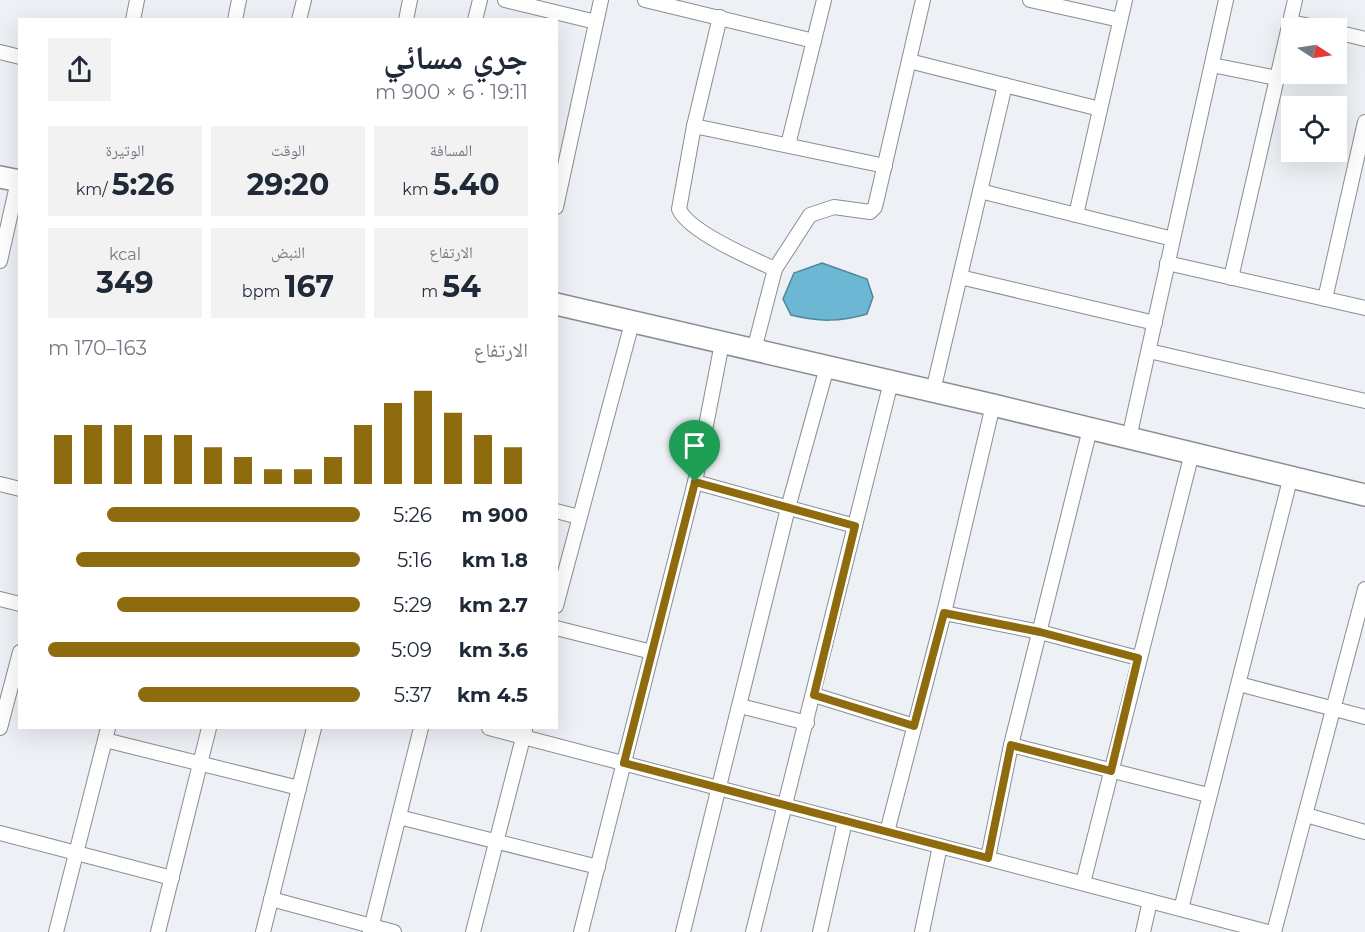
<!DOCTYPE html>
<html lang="ar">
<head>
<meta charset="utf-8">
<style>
  body { margin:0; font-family:Montserrat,"Noto Naskh Arabic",sans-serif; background:#f2f2f3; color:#1f2937; direction:rtl; height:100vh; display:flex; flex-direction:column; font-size:22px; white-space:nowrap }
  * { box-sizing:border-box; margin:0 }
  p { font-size:20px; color:#747a83 }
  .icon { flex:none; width:33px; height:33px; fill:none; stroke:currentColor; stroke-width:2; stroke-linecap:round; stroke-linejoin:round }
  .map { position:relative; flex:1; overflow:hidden; direction:ltr }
  .details { position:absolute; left:18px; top:18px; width:540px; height:711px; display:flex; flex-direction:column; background:#fff; border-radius:0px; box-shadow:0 6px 24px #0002; direction:rtl }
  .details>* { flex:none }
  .needle { width:39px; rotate:102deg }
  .tools { position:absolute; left:1281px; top:18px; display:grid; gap:12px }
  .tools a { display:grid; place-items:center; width:66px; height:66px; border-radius:0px; background:#fff; box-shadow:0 6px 24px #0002; font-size:30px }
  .pin { position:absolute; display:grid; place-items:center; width:51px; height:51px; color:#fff; margin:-62px -26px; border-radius:50% 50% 50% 0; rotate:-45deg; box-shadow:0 0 6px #0007 }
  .pin .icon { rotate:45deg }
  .round { display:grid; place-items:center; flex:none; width:63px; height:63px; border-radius:0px; background:#f2f2f3 }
  .headline { display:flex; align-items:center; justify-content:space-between; height:102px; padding:0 30px }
  h1 { font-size:33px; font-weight:700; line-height:45px }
  .figures { display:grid; grid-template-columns:repeat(3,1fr); gap:9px; height:102px; padding:6px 30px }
  .figures div { display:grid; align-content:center; border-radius:0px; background:#f2f2f3; text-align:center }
  .figures b { font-size:30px; font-weight:700 }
  .figures small { font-size:16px; font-weight:400 }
  .figures p { font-size:16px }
  .chart { height:168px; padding:12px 30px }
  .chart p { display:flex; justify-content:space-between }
  .chart svg { width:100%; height:108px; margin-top:6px; stroke:#8f6b10; stroke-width:6 }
  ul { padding:0 30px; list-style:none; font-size:20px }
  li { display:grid; grid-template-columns:96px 72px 1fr; align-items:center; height:45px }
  li i { height:15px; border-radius:8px; background:#8f6b10 }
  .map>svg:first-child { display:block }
  .water { fill:#6cb7d3; stroke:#51869a; stroke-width:1.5 }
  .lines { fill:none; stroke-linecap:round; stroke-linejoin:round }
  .minor-casing { stroke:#8a8d92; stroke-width:16 }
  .highway-casing { stroke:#8a8d92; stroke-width:24 }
  .minor { stroke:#fff; stroke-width:14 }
  .highway { stroke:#fff; stroke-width:21 }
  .route-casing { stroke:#fff; stroke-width:12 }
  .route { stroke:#8f6b10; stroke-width:8 }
</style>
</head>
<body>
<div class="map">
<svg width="1365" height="932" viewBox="0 0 1365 932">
  <rect width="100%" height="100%" fill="#edf0f5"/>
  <path class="water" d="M822 263 867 279 873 297 867 314C840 322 818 322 791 315L783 299 794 273Z"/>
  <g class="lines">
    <g class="minor-casing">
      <g id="minor">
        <polyline points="505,0 596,22"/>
        <polyline points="645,0 814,41"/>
        <polyline points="1030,0 1120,20"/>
        <path d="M720 17 694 126 679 209C688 231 752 259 775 269L810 215 834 207 870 212 875 207 923 0"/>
        <polyline points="133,20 137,0"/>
        <polyline points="235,20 239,0"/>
        <polyline points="299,20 304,0"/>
        <polyline points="406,20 410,0"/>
        <polyline points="475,20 480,0"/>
        <polyline points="1291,22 1319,28"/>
        <polyline points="1336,32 1365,39"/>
        <polyline points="0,52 20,57"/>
        <polyline points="909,61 1100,109"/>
        <polyline points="1212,65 1277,78"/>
        <polyline points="694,126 885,166"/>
        <polyline points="788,145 824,0"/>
        <polyline points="980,191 1173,239"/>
        <polyline points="556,207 601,0"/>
        <polyline points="1076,215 1125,0"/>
        <polyline points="0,261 18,181"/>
        <polyline points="1167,263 1365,308"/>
        <polyline points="960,277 1155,323"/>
        <polyline points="1231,278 1295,0"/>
        <polyline points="1325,299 1365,122"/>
        <polyline points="754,350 775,269"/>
        <polyline points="1149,351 1365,401"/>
        <polyline points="933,391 1005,85"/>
        <polyline points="1129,438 1226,0"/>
        <polyline points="695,482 855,526"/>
        <polyline points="0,484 20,489"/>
        <polyline points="556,511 579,517"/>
        <polyline points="0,599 20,604"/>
        <polyline points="556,606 632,323"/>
        <polyline points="944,613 1040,632 1138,658"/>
        <polyline points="556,628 652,652"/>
        <polyline points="1239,684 1365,717"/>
        <polyline points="814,695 914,726"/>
        <polyline points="740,706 807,723"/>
        <polyline points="0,728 20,652"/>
        <polyline points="489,728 1268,932"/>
        <polyline points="105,740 299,788"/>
        <polyline points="1011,745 1208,795"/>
        <polyline points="1306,815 1365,832"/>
        <polyline points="399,817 598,867"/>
        <polyline points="887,832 944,613 993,405"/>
        <polyline points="0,833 172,878"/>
        <polyline points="988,858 1011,745 1090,429"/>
        <polyline points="1083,883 1192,453"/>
        <polyline points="271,899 394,932"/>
        <polyline points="1181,909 1291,476"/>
        <polyline points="56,932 108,728"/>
        <polyline points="158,932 209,728"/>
        <polyline points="263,932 314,728"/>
        <polyline points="370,932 421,728"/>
        <polyline points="473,932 525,730"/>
        <polyline points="581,932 695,482 722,343"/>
        <polyline points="683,932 788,508 827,367"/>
        <polyline points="753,932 891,382"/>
        <polyline points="820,932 845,821"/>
        <polyline points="922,932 940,846"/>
        <polyline points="1143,932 1150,901"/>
        <polyline points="1274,932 1365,589"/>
      </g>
    </g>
    <g class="highway-casing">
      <g id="highway">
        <polyline points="0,177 20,181"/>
        <polyline points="556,304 993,405 1365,495"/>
      </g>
    </g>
    <use href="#minor" class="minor"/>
    <use href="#highway" class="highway"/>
  </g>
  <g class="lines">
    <g class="route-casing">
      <polygon id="route" points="695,482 855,526 814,695 914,726 944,613 1040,632 1138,658 1111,771 1011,745 988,858 624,763"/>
    </g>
    <use href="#route" class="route"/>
  </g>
</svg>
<div class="tools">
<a><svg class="needle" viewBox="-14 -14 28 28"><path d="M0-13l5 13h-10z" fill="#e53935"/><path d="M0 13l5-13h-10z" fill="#747a83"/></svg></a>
<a><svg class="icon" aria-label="locate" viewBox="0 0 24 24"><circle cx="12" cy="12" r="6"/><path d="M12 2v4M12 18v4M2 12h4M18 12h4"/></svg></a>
</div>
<div class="pin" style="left:695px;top:482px;background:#1e9e55"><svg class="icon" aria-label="arrive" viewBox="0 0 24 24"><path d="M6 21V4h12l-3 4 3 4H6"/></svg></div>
<section class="details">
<div class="headline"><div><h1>جري مسائي</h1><p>19:11 · 6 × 900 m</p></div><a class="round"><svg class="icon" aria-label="share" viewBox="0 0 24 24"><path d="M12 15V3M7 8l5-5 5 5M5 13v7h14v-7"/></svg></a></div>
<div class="figures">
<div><p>المسافة</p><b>5.40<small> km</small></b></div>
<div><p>الوقت</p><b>29:20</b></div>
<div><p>الوتيرة</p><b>5:26<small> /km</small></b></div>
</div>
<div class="figures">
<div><p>الارتفاع</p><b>54<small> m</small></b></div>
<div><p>النبض</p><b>167<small> bpm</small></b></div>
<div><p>kcal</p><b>349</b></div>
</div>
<div class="chart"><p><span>الارتفاع</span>163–170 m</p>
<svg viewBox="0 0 160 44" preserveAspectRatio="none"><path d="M5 44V24M15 44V20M25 44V20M35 44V24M45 44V24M55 44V29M65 44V33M75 44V38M85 44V38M95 44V33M105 44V20M115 44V11M125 44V6M135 44V15M145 44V24M155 44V29"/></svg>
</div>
<ul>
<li><b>900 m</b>5:26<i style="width:81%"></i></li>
<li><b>1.8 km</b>5:16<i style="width:91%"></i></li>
<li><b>2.7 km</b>5:29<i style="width:78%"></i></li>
<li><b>3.6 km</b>5:09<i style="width:100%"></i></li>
<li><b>4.5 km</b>5:37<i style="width:71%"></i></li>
</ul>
</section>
</div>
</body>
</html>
